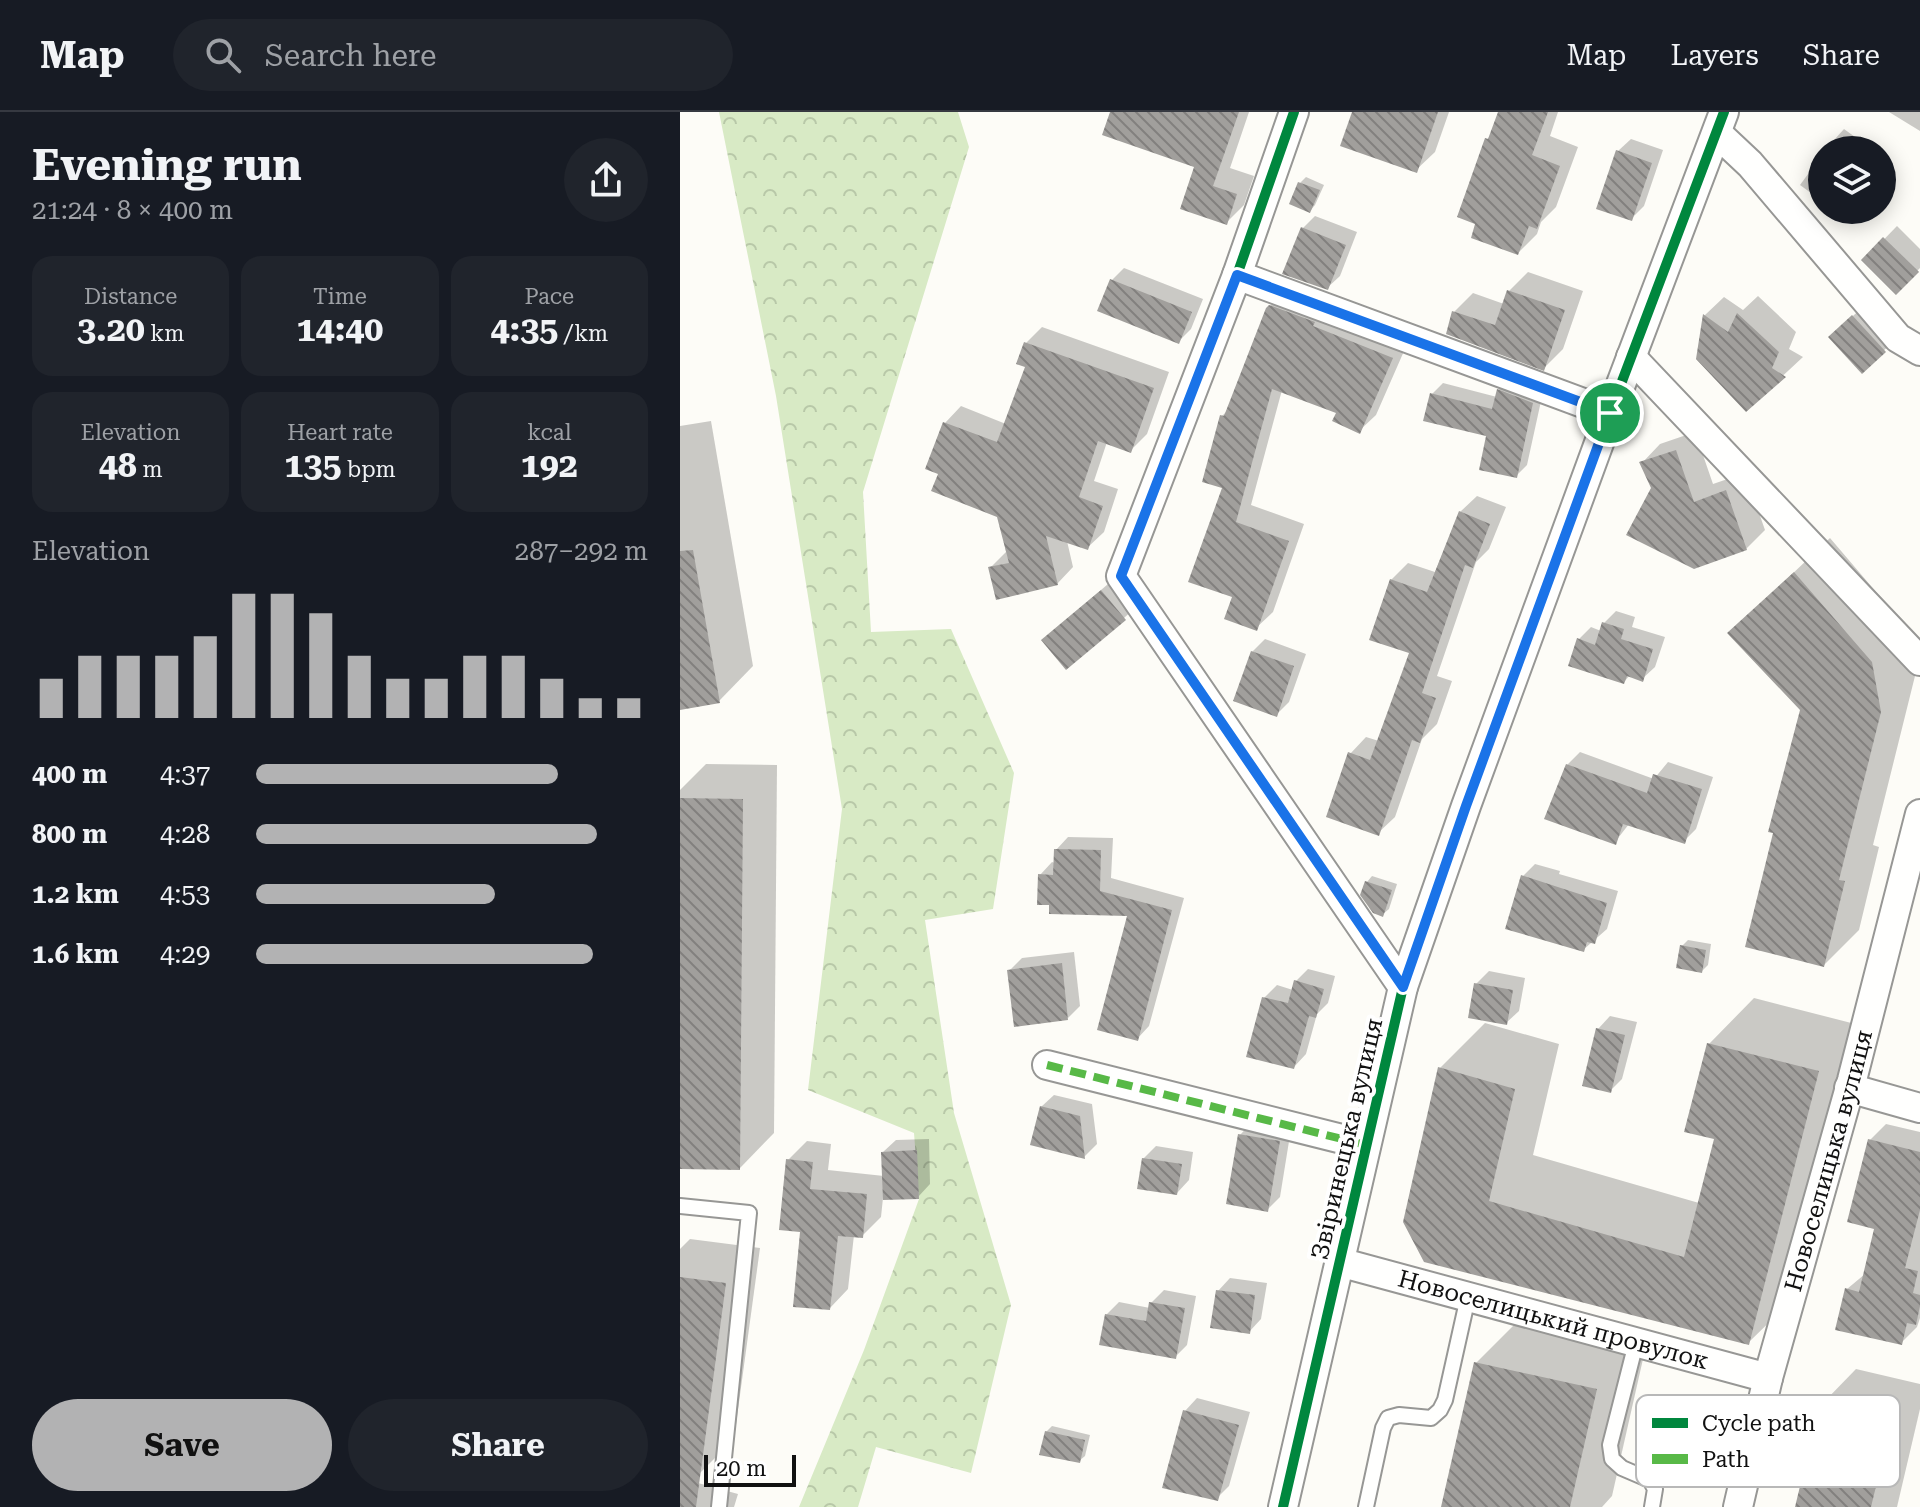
<!DOCTYPE html>
<html lang="en">
<head>
<meta charset="utf-8">
<style>
  body { margin:0; font-family:"Roboto Serif",serif; background:#20242c; color:#f1f3f6; height:100vh; display:flex; flex-direction:column; font-size:30px; white-space:nowrap }
  * { box-sizing:border-box; margin:0 }
  p { font-size:26px; color:#9ea1a6 }
  .icon { flex:none; width:44px; height:44px; fill:none; stroke:currentColor; stroke-width:2; stroke-linecap:round; stroke-linejoin:round }
  .map { position:relative; flex:1; overflow:hidden }
  .sheet { display:flex; flex-direction:column; background:#171b24; width:680px }
  .sheet>* { flex:none }
  .controls { position:absolute; left:1128px; top:24px; display:grid; gap:16px }
  .controls a { display:grid; place-items:center; width:88px; height:88px; border-radius:50%; background:#171b24; box-shadow:0 4px 20px #0003; font-size:40px }
  .scale { position:absolute; left:24px; bottom:20px; width:92px; box-sizing:border-box; padding-left:8px; border:4px solid #111; border-top:0; font-size:22px; line-height:28px; white-space:nowrap; color:#111; -webkit-text-stroke:6px #fff; paint-order:stroke }
  .pin { position:absolute; display:grid; place-items:center; width:68px; height:68px; color:#fff; margin:-34px; border:4px solid #fff; border-radius:50%; box-shadow:0 2px 8px #0007 }
  .round { display:grid; place-items:center; flex:none; width:84px; height:84px; border-radius:42px; background:#20242c }
  .headline { display:flex; align-items:center; justify-content:space-between; height:136px; padding:0 32px }
  h1 { font-size:44px; font-weight:700; line-height:60px }
  .figures { display:grid; grid-template-columns:repeat(3,1fr); gap:12px; height:136px; padding:8px 32px }
  .figures div { display:grid; align-content:center; border-radius:20px; background:#20242c; text-align:center }
  .figures b { font-size:34px; font-weight:700 }
  .figures small { font-size:22px; font-weight:400 }
  .figures p { font-size:22px }
  .chart { height:224px; padding:16px 32px }
  .chart p { display:flex; justify-content:space-between }
  .chart svg { width:100%; height:144px; margin-top:8px; stroke:#b2b2b3; stroke-width:6 }
  .primary-button { display:flex; gap:16px; margin-top:auto; padding:16px 32px }
  .primary-button a { flex:1; height:92px; border-radius:48px; background:#b2b2b3; color:#111; font-size:32px; font-weight:700; line-height:92px; text-align:center }
  .primary-button a+a { background:#20242c; color:#f1f3f6 }
  ul { padding:0 32px; list-style:none; font-size:26px }
  li { display:grid; grid-template-columns:128px 96px 1fr; align-items:center; height:60px }
  li i { height:20px; border-radius:10px; background:#b2b2b3 }
  header { display:flex; align-items:center; gap:48px; box-sizing:border-box; height:112px; padding:0 40px; background:#171b24; border-bottom:2px solid #363941 }
  header strong { font-size:38px }
  nav { display:flex; gap:44px; margin-inline-start:auto; font-size:28px }
  .search { width:560px; height:72px; background:#20242c; display:flex; align-items:center; gap:20px; box-sizing:border-box; padding:0 28px; border-radius:44px; color:#9ea1a6; font-size:30px }
  main { display:flex; flex:1; min-height:0 }
  .map>svg:first-child { display:block }
  .forest { fill:url(#forest-crowns) }
  .shadow { fill:#0003 }
  .building { fill:url(#building-back-hatch) }
  .lines { fill:none; stroke-linecap:round; stroke-linejoin:round }
  .service-casing { stroke:#979795; stroke-width:18 }
  .minor-casing { stroke:#979795; stroke-width:32 }
  .service { stroke:#fffffe; stroke-width:14 }
  .minor { stroke:#fffffe; stroke-width:28 }
  .quiet { stroke:#58b947; stroke-width:8; stroke-dasharray:16 8; stroke-linecap:butt }
  .cycleway-casing { stroke:#fff; stroke-width:15 }
  .cycleway { stroke:#00873e; stroke-width:10 }
  .route-casing { stroke:#fff; stroke-width:16 }
  .route { stroke:#1a73e8; stroke-width:10 }
  .labels { text-anchor:middle; stroke-width:8; stroke-linejoin:round; paint-order:stroke }
  .street-label { font-size:24px; fill:#111; stroke:#fff }
  .key { fill:#fff; stroke:#b8b8b8; stroke-width:2 }
  .key-label { font-size:22px; fill:#111 }
</style>
</head>
<body>
<header>
<strong>Map</strong>
<div class="search"><svg class="icon" aria-label="search" viewBox="0 0 24 24"><circle cx="10" cy="10" r="6"/><path d="M15 15l6 6"/></svg>Search here</div>
<nav><a>Map</a><a>Layers</a><a>Share</a></nav>
</header>
<main>
<section class="sheet">
<div class="headline"><div><h1>Evening run</h1><p>21:24 · 8 × 400 m</p></div><a class="round"><svg class="icon" aria-label="share" viewBox="0 0 24 24"><path d="M12 15V3M7 8l5-5 5 5M5 13v7h14v-7"/></svg></a></div>
<div class="figures">
<div><p>Distance</p><b>3.20<small> km</small></b></div>
<div><p>Time</p><b>14:40</b></div>
<div><p>Pace</p><b>4:35<small> /km</small></b></div>
</div>
<div class="figures">
<div><p>Elevation</p><b>48<small> m</small></b></div>
<div><p>Heart rate</p><b>135<small> bpm</small></b></div>
<div><p>kcal</p><b>192</b></div>
</div>
<div class="chart"><p><span>Elevation</span>287–292 m</p>
<svg viewBox="0 0 160 44" preserveAspectRatio="none"><path d="M5 44V32M15 44V25M25 44V25M35 44V25M45 44V19M55 44V6M65 44V6M75 44V12M85 44V25M95 44V32M105 44V32M115 44V25M125 44V25M135 44V32M145 44V38M155 44V38"/></svg>
</div>
<ul>
<li><b>400 m</b>4:37<i style="width:77%"></i></li>
<li><b>800 m</b>4:28<i style="width:87%"></i></li>
<li><b>1.2 km</b>4:53<i style="width:61%"></i></li>
<li><b>1.6 km</b>4:29<i style="width:86%"></i></li>
</ul>
<div class="primary-button"><a>Save</a><a>Share</a></div>
</section>
<div class="map">
<svg width="1240" height="1395" viewBox="0 0 1240 1395">
  <defs>
    <pattern id="forest-crowns" width="20" height="18" patternUnits="userSpaceOnUse" patternTransform="scale(2)"><rect width="20" height="18" fill="#d8eac5"/><path d="M2 6a3 3 0 1 1 6 0M12 15a3 3 0 1 1 6 0" fill="none" stroke="#b8c8a8"/></pattern>
    <pattern id="building-back-hatch" width="6" height="6" patternUnits="userSpaceOnUse" patternTransform="scale(2)"><rect width="6" height="6" fill="#a19f9c"/><path d="M-1 5l2 2M0 0l6 6M5-1l2 2" fill="none" stroke="#82807e"/></pattern>
  </defs>
  <rect width="100%" height="100%" fill="#fdfcf7"/>
  <polygon class="forest" points="39,0 278,0 289,35 183,380 191,520 271,517 334,661 313,797 245,808 274,1001 331,1193 291,1361 196,1335 178,1395 119,1395 184,1238 239,1087 234,1021 128,978 162,697 96,284"/>
  <g class="shadow">
    <polygon points="432,0 569,0 550,56 574,64 564,93 546,111 517,54"/>
    <polygon points="674,0 769,0 755,40 736,58"/>
    <polygon points="821,0 878,0 870,24 898,35 876,95 861,110 857,122 838,141 807,27 813,22"/>
    <polygon points="1209,0 1240,0 1240,19"/>
    <polygon points="1164,17 1193,38 1145,38"/>
    <polygon points="951,27 983,38 964,94 951,107 938,39"/>
    <polygon points="1142,43 1142,89 1120,73"/>
    <polygon points="1202,45 1212,52 1202,66"/>
    <polygon points="626,65 644,73 635,93 630,99 611,91 620,71"/>
    <polygon points="1155,98 1178,98 1168,108"/>
    <polygon points="635,104 677,120 660,164 647,176 623,116"/>
    <polygon points="1217,114 1240,137 1240,156 1216,180 1184,148"/>
    <polygon points="444,156 523,187 511,217 498,230 432,168"/>
    <polygon points="848,160 903,179 883,237 864,256 774,200 793,181 824,192 829,179"/>
    <polygon points="607,178 728,230 696,303 679,319 658,300 602,278 571,393 624,412 593,500 576,516 555,484 545,374 542,304 549,297 587,197"/>
    <polygon points="1078,184 1116,220 1109,237 1123,245 1067,297 1018,246 1025,203 1044,185 1063,198"/>
    <polygon points="1185,193 1217,226 1182,259 1163,213"/>
    <polygon points="362,215 489,260 467,322 451,338 427,330 414,369 438,377 424,420 407,436 387,429 393,455 377,472 310,456 326,440 319,403 260,361 247,356 265,311 281,294 326,312 347,254 346,231"/>
    <polygon points="829,267 863,280 847,353 836,364 809,323 752,282 763,271 817,285 818,278"/>
    <polygon points="31,309 73,554 39,589 0,596 0,314"/>
    <polygon points="1015,320 1033,372 1065,361 1085,418 1066,437 973,376 962,351 980,332"/>
    <polygon points="797,384 826,395 809,437 796,450 757,564 772,569 757,612 742,627 715,705 698,721 670,642 686,625 699,629 731,540 711,468 728,451 755,460 780,400"/>
    <polygon points="1150,426 1226,515 1235,564 1193,733 1199,735 1179,818 1144,853 1122,597 1050,521"/>
    <polygon points="434,467 457,494 444,506 376,516"/>
    <polygon points="936,499 955,505 952,515 985,525 975,555 962,567 950,563 944,570 898,528 911,515 921,519 924,511"/>
    <polygon points="585,527 626,542 609,590 596,603 572,540"/>
    <polygon points="900,640 974,667 988,650 1033,665 1016,717 1004,729 949,712 935,730 887,653"/>
    <polygon points="26,652 97,653 94,1021 60,1056 0,1055 0,678"/>
    <polygon points="388,725 433,726 431,766 504,786 469,914 457,927 450,802 371,791 360,763 372,750 375,751 376,738"/>
    <polygon points="855,752 880,759 879,762 938,779 927,817 903,838 843,764"/>
    <polygon points="692,764 717,772 709,797 703,802 687,770"/>
    <polygon points="1008,828 1031,832 1028,853 1022,859 1002,834"/>
    <polygon points="394,840 400,894 388,906 329,859 342,846"/>
    <polygon points="628,857 655,864 648,891 637,902 626,942 614,955 584,886 597,873 613,878 616,869"/>
    <polygon points="809,859 845,866 839,899 826,911 796,872"/>
    <polygon points="1074,886 1183,914 1114,1186 1068,1231 745,1149 760,956 805,911 879,932 853,1043 1019,1091 1036,1026 1029,932"/>
    <polygon points="930,904 957,910 942,967 930,979 918,917"/>
    <polygon points="374,983 412,992 417,1032 404,1045 361,995"/>
    <polygon points="572,1010 611,1017 600,1085 588,1097 560,1023"/>
    <polygon points="1206,1012 1240,1020 1240,1206 1237,1215 1221,1231 1167,1177 1185,1162 1196,1116 1190,1028"/>
    <polygon points="249,1027 250,1072 238,1085 203,1086 201,1105 182,1124 174,1123 168,1177 150,1196 122,1118 108,1048 127,1029 151,1032 148,1058 204,1064 203,1040 216,1028"/>
    <polygon points="476,1034 513,1040 509,1068 497,1081 463,1047"/>
    <polygon points="10,1127 80,1136 54,1327 19,1362 0,1359 0,1137"/>
    <polygon points="550,1166 587,1171 581,1207 569,1220 538,1179"/>
    <polygon points="484,1178 516,1184 507,1233 495,1245 426,1203 439,1190 470,1196 471,1191"/>
    <polygon points="849,1198 968,1225 932,1384 922,1395 763,1395 796,1251"/>
    <polygon points="1176,1257 1240,1272 1240,1297 1217,1395 1117,1395 1142,1292"/>
    <polygon points="517,1286 570,1300 549,1374 537,1386 505,1299"/>
    <polygon points="372,1314 410,1323 405,1344 399,1349 366,1320"/>
    <polygon points="0,1366 58,1382 54,1395 0,1395"/>
  </g>
  <g class="building">
    <polygon points="430,0 559,0 533,74 557,82 547,113 500,97 514,55 422,23"/>
    <polygon points="672,0 758,0 737,61 660,34"/>
    <polygon points="818,0 868,0 852,43 880,54 857,117 849,114 838,143 791,126 795,112 777,105 805,26 808,27"/>
    <polygon points="936,38 972,51 952,109 916,97"/>
    <polygon points="618,70 640,78 630,101 609,92"/>
    <polygon points="621,115 666,133 648,178 602,162"/>
    <polygon points="1203,125 1239,160 1216,183 1181,148"/>
    <polygon points="430,167 512,200 499,232 417,199"/>
    <polygon points="827,178 885,198 864,259 766,222 772,199 815,213"/>
    <polygon points="589,193 635,210 633,214 713,246 680,322 652,309 656,301 592,277 556,410 609,429 577,519 544,507 552,485 508,470 542,376 522,370 540,303 544,304 586,196"/>
    <polygon points="1057,201 1099,240 1092,256 1106,265 1066,300 1016,247 1023,202 1048,220"/>
    <polygon points="1172,203 1206,240 1182,262 1148,225"/>
    <polygon points="344,230 474,276 451,341 418,329 399,385 423,394 408,438 366,424 378,473 316,488 308,455 329,451 317,405 251,379 258,362 245,357 263,310 317,330 345,255 336,252"/>
    <polygon points="817,277 853,291 837,366 799,358 806,324 743,309 750,281 812,297"/>
    <polygon points="996,338 1014,390 1046,378 1067,438 1014,457 946,423 971,376 959,350"/>
    <polygon points="779,399 810,412 793,456 785,453 742,581 756,586 740,631 732,628 699,724 646,705 668,640 690,648 729,541 689,528 710,467 747,480"/>
    <polygon points="13,438 40,591 0,598 0,439"/>
    <polygon points="1114,460 1192,550 1201,600 1159,768 1165,769 1144,855 1065,835 1093,721 1088,720 1120,598 1047,521"/>
    <polygon points="421,478 446,508 386,558 361,528"/>
    <polygon points="922,510 944,517 941,527 973,537 963,570 947,564 944,572 888,554 897,526 915,533"/>
    <polygon points="571,539 614,554 597,605 553,589"/>
    <polygon points="886,652 967,681 973,662 1022,677 1005,732 943,712 936,733 864,707"/>
    <polygon points="0,686 63,687 60,1058 0,1057"/>
    <polygon points="374,737 421,738 420,779 492,798 458,929 417,918 447,804 369,802 369,793 357,793 358,762 373,763"/>
    <polygon points="841,763 927,791 915,832 907,830 904,840 825,817"/>
    <polygon points="685,769 712,778 703,805 693,801 680,783"/>
    <polygon points="1000,833 1026,838 1022,861 996,856"/>
    <polygon points="382,851 388,908 334,915 327,858"/>
    <polygon points="614,868 644,877 636,906 629,904 614,957 566,945 582,885 608,891"/>
    <polygon points="794,871 833,878 827,913 788,906"/>
    <polygon points="916,916 945,923 931,981 902,974"/>
    <polygon points="1027,931 1139,959 1069,1233 744,1150 723,1110 758,955 835,977 809,1089 1004,1145 1034,1027 1004,1020"/>
    <polygon points="360,994 400,1004 405,1047 350,1033"/>
    <polygon points="558,1022 600,1029 588,1100 546,1092"/>
    <polygon points="1188,1027 1240,1040 1240,1098 1225,1156 1238,1159 1233,1181 1240,1183 1240,1194 1236,1213 1227,1211 1222,1233 1155,1218 1165,1176 1179,1180 1194,1117 1167,1110"/>
    <polygon points="237,1038 239,1087 203,1088 201,1040"/>
    <polygon points="462,1046 502,1052 497,1083 457,1077"/>
    <polygon points="106,1047 133,1050 130,1077 187,1082 183,1126 158,1124 150,1198 113,1195 120,1120 99,1118"/>
    <polygon points="0,1165 46,1171 16,1395 0,1395"/>
    <polygon points="536,1178 575,1183 570,1222 530,1216"/>
    <polygon points="469,1190 505,1196 496,1247 419,1233 425,1202 466,1209"/>
    <polygon points="794,1250 917,1277 890,1395 761,1395"/>
    <polygon points="1140,1291 1212,1308 1191,1395 1115,1395"/>
    <polygon points="503,1298 559,1313 538,1389 482,1376"/>
    <polygon points="365,1319 405,1328 400,1351 359,1343"/>
  </g>
  <g class="lines">
    <g class="service-casing">
      <g id="service">
        <polyline points="0,1094 69,1101 39,1395"/>
        <polyline points="956,1231 930,1333 932,1347 942,1356 970,1368 975,1377 972,1395"/>
        <polyline points="686,1395 703,1316 708,1306 719,1303 751,1306 760,1298 765,1288 788,1185"/>
      </g>
    </g>
    <g class="minor-casing">
      <g id="minor">
        <polyline points="614,0 557,163 441,464 723,875"/>
        <polyline points="1037,21 1070,52 1218,226 1240,239"/>
        <polyline points="557,163 930,301"/>
        <polyline points="951,245 1240,549"/>
        <polyline points="367,953 686,1033"/>
        <polyline points="1169,976 1240,996"/>
        <path id="s1" d="M659 1150 1088 1266"/>
        <polyline points="603,1395 723,875 786,694 930,301 1044,0"/>
        <path id="s2" d="M1058 1395 1088 1266 1172 968 1240 702"/>
      </g>
    </g>
    <use href="#service" class="service"/>
    <use href="#minor" class="minor"/>
    <polyline class="quiet" points="367,953 686,1033"/>
    <g class="cycleway-casing">
      <g id="cycleway">
        <polyline points="614,0 557,163 441,464 723,875"/>
        <polyline points="603,1395 723,875 786,694 930,301 1044,0"/>
      </g>
    </g>
    <use href="#cycleway" class="cycleway"/>
  </g>
  <g class="lines">
    <g class="route-casing">
      <polygon id="route" points="557,163 930,301 786,694 723,875 441,464"/>
    </g>
    <use href="#route" class="route"/>
  </g>
  <g class="labels">
    <g class="street-label">
      <text transform="translate(667 1027) rotate(-77)" y="8">Звіринецька вулиця</text>
      <text dy="8" stroke="none"><textPath href="#s2" startOffset="358">Новоселицька вулиця</textPath></text>
      <text dy="8" stroke="none"><textPath href="#s1" startOffset="222">Новоселицький провулок</textPath></text>
    </g>
  </g>
  <rect x="956" y="1283" width="264" height="92" rx="12" class="key"/>
  <rect x="972" y="1306" width="36" height="10" fill="#00873e"/>
  <rect x="972" y="1342" width="36" height="10" fill="#58b947"/>
  <g class="key-label">
    <text x="1022" y="1319">Cycle path</text>
    <text x="1022" y="1355">Path</text>
  </g>
</svg>
<div class="controls">
<a><svg class="icon" aria-label="layers" viewBox="0 0 24 24"><path d="M12 4l9 5-9 5-9-5zM3 14l9 5 9-5"/></svg></a>
</div>
<div class="scale">20 m</div>
<div class="pin" style="left:930px;top:301px;background:#1e9e55"><svg class="icon" aria-label="arrive" viewBox="0 0 24 24"><path d="M6 21V4h12l-3 4 3 4H6"/></svg></div>
</div>
</main>
</body>
</html>
